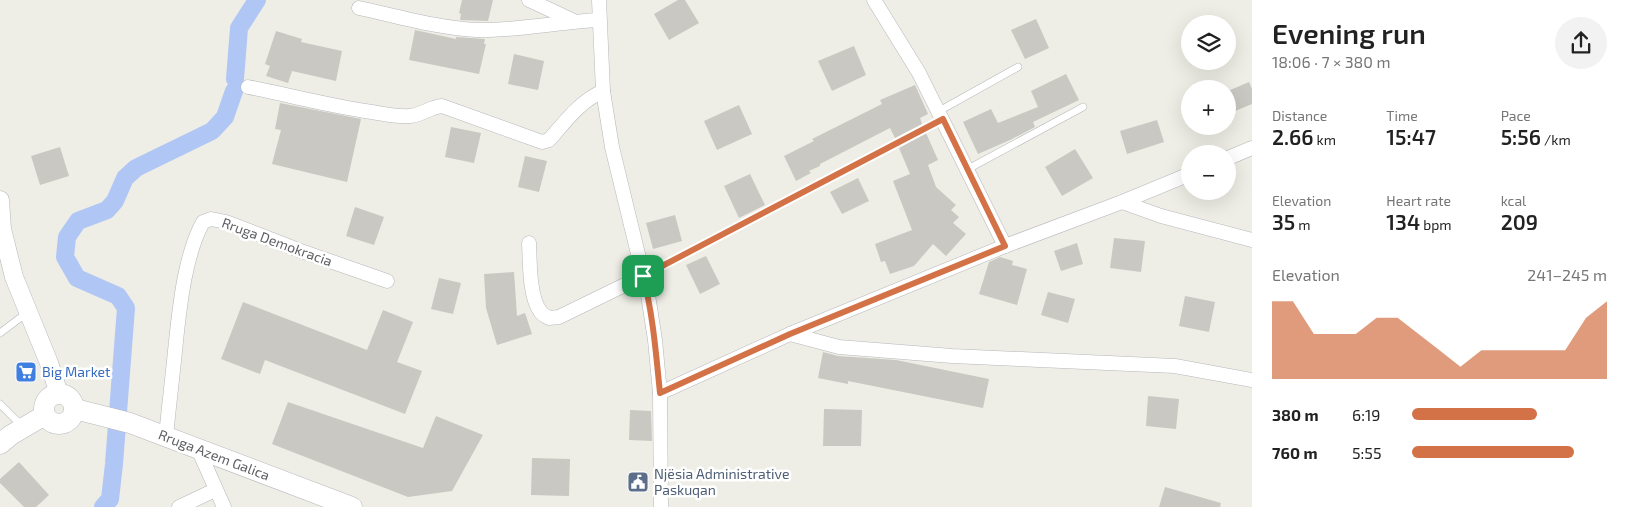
<!DOCTYPE html>
<html lang="en">
<head>
<meta charset="utf-8">
<style>
  body { margin:0; font-family:"Exo 2",sans-serif; background:#f2f2f2; color:#222; height:100vh; display:flex; flex-direction:column; font-size:19px; white-space:nowrap }
  * { box-sizing:border-box; margin:0 }
  p { font-size:16px; color:#767676 }
  .icon { flex:none; width:28px; height:28px; fill:none; stroke:currentColor; stroke-width:2; stroke-linecap:round; stroke-linejoin:round }
  .map { position:relative; flex:1; overflow:hidden }
  .sheet { display:flex; flex-direction:column; background:#fff; width:375px }
  .sheet>* { flex:none }
  .buttons { position:absolute; left:1181px; top:15px; display:grid; gap:10px }
  .buttons a { display:grid; place-items:center; width:55px; height:55px; border-radius:50%; background:#fff; box-shadow:0 5px 20px #0002; font-size:25px }
  .pin { position:absolute; display:grid; place-items:center; width:42px; height:42px; color:#fff; margin:-21px; border-radius:10px; box-shadow:0 2px 8px #0006 }
  .round { display:grid; place-items:center; flex:none; width:52px; height:52px; border-radius:26px; background:#f2f2f2 }
  .overview { display:flex; align-items:center; justify-content:space-between; height:85px; padding:0 20px }
  h1 { font-size:28px; font-weight:600; line-height:38px }
  .figures { display:grid; grid-template-columns:repeat(3,1fr); gap:8px; height:85px; padding:5px 20px }
  .figures div { display:grid; align-content:center }
  .figures b { font-size:21px; font-weight:600 }
  .figures small { font-size:14px; font-weight:400 }
  .figures p { font-size:14px }
  .chart { height:140px; padding:10px 20px }
  .chart p { display:flex; justify-content:space-between }
  .chart svg { width:100%; height:90px; margin-top:5px; fill:#d37246; opacity:.7 }
  ul { padding:0 20px; list-style:none; font-size:16px }
  li { display:grid; grid-template-columns:80px 60px 1fr; align-items:center; height:38px }
  li i { height:12px; border-radius:6px; background:#d37246 }
  main { display:flex; flex:1; min-height:0 }
  .map>svg:first-child { display:block }
  .lines { fill:none; stroke-linecap:round; stroke-linejoin:round }
  .canal { stroke:#b0c6f4; stroke-width:18 }
  .building { fill:#c9c8c2 }
  .service-casing { stroke:#b6b7bb; stroke-width:8 }
  .minor-casing { stroke:#b6b7bb; stroke-width:15 }
  .tertiary-casing { stroke:#b6b7bb; stroke-width:19 }
  .secondary-casing { stroke:#b7b8be; stroke-width:21 }
  .service { stroke:#fff; stroke-width:7 }
  .minor { stroke:#fff; stroke-width:14 }
  .tertiary { stroke:#fff; stroke-width:18 }
  .secondary { stroke:#fff; stroke-width:20 }
  .route-casing { stroke:#fff; stroke-width:10 }
  .route { stroke:#d37246; stroke-width:6 }
  .labels { text-anchor:middle; stroke-width:5; stroke-linejoin:round; paint-order:stroke }
  .street-label { font-size:14px; fill:#5e5f64; stroke:#fff }
  .shop-label { font-size:14px; fill:#366cbe; stroke:#fff; text-anchor:start }
  .service-label { font-size:14px; fill:#4e5e75; stroke:#fff; text-anchor:start }
</style>
</head>
<body>
<main>
<div class="map">
<svg width="1252" height="507" viewBox="0 0 1252 507">
  <rect width="100%" height="100%" fill="#eeeee6"/>
  <g class="lines">
    <g class="canal">
      <polyline points="235,79 239,28 257,0"/>
      <polyline points="103,507 110,499 114,464 126,308 118,296 77,278 65,257 67,237 78,221 107,210 115,201 125,178 136,168 212,131 225,117 234,91"/>
    </g>
  </g>
  <g class="building">
    <polygon points="462,0 493,0 488,21 460,20 461,14 459,13"/>
    <polygon points="678,0 685,0 699,23 669,40 654,14"/>
    <polygon points="1036,19 1049,48 1025,59 1011,30"/>
    <polygon points="415,30 456,39 456,37 485,39 484,44 486,44 479,74 409,60"/>
    <polygon points="276,31 302,39 301,42 342,51 336,81 292,71 288,83 266,76 270,66 265,64"/>
    <polygon points="854,46 866,75 832,91 818,61"/>
    <polygon points="514,54 544,61 538,90 508,84"/>
    <polygon points="1066,74 1079,100 1033,122 1035,127 1010,140 978,154 963,122 991,109 998,123 1038,107 1031,91"/>
    <polygon points="1249,82 1252,89 1252,104 1235,111 1228,91"/>
    <polygon points="915,85 928,114 920,118 922,124 895,138 890,128 820,164 820,166 809,171 811,173 796,181 784,156 814,141 812,139 882,104 880,100"/>
    <polygon points="280,103 361,119 347,182 272,164 281,130 275,129"/>
    <polygon points="739,105 752,134 717,150 704,121"/>
    <polygon points="1157,120 1164,142 1127,154 1120,131"/>
    <polygon points="451,127 481,133 474,163 445,157"/>
    <polygon points="926,133 938,160 928,165 936,187 956,205 951,210 959,217 953,223 966,234 946,256 933,244 914,266 890,274 885,261 881,262 875,244 912,230 893,181 910,174 899,148"/>
    <polygon points="60,147 69,176 40,185 31,156"/>
    <polygon points="1075,149 1093,178 1062,196 1045,167"/>
    <polygon points="525,156 547,161 539,192 518,187"/>
    <polygon points="750,174 765,205 739,218 724,186"/>
    <polygon points="858,178 869,201 842,214 830,192"/>
    <polygon points="355,207 384,217 374,245 346,236"/>
    <polygon points="675,215 682,241 653,249 646,223"/>
    <polygon points="1114,238 1145,241 1141,272 1110,268"/>
    <polygon points="1077,243 1083,264 1061,271 1054,251"/>
    <polygon points="706,256 720,284 700,294 686,265"/>
    <polygon points="1000,257 1013,261 1012,265 1027,269 1017,305 979,294 989,262"/>
    <polygon points="514,272 517,316 525,313 532,334 497,345 486,308 484,274"/>
    <polygon points="439,278 461,283 453,314 431,309"/>
    <polygon points="1048,292 1075,299 1068,323 1041,315"/>
    <polygon points="1185,296 1215,302 1209,332 1179,326"/>
    <polygon points="243,302 367,350 383,310 413,322 397,362 422,371 405,414 265,360 260,374 221,359"/>
    <polygon points="823,352 838,356 896,360 989,379 983,408 848,381 848,384 818,378"/>
    <polygon points="1148,396 1179,399 1176,429 1146,426"/>
    <polygon points="288,402 423,448 436,416 483,435 452,491 408,497 272,444"/>
    <polygon points="824,409 862,410 861,446 823,446"/>
    <polygon points="630,410 651,411 652,441 629,440"/>
    <polygon points="532,458 570,459 569,496 531,495"/>
    <polygon points="19,462 49,495 36,507 24,507 0,483 0,479"/>
    <polygon points="1165,487 1221,503 1220,507 1159,507"/>
  </g>
  <g class="lines">
    <g class="service-casing">
      <g id="service">
        <polyline points="939,111 1018,67"/>
        <polyline points="968,169 1083,107"/>
        <polyline points="643,276 942,119"/>
        <polyline points="0,333 28,312"/>
        <polyline points="0,404 23,427"/>
      </g>
    </g>
    <g class="minor-casing">
      <g id="minor">
        <polyline points="529,0 574,21"/>
        <polyline points="599,0 603,91 612,147 648,295 655,340 660,393 661,507"/>
        <polyline points="874,0 919,73 1005,246"/>
        <path d="M359 8C397 16 437 28 476 30 518 31 558 22 599 20"/>
        <path d="M248 87C289 95 330 106 372 112 384 114 397 117 410 116 422 115 430 107 442 106L542 142 549 140C566 121 579 102 603 91"/>
        <polyline points="1228,158 1252,148"/>
        <polyline points="1122,202 1161,216 1252,240"/>
        <path d="M529 243C530 261 529 296 540 311 542 315 546 316 549 318L559 317 643 276"/>
        <polyline points="790,334 839,347 952,356 1175,366 1252,380"/>
        <polyline points="660,393 790,334 1005,246 1122,202 1190,174"/>
        <path d="M166 436C169 405 173 373 176 341 180 304 185 255 203 222L211 219 226 222 301 251 387 281"/>
        <polyline points="198,449 224,507"/>
        <polyline points="179,507 215,490"/>
      </g>
    </g>
    <g class="tertiary-casing">
      <polyline id="tertiary" points="0,200 2,229 14,277 49,363 59,394"/>
    </g>
    <g class="secondary-casing">
      <g id="secondary">
        <circle cx="59" cy="409" r="15"/>
        <polyline points="75,409 130,423 352,507"/>
        <polyline points="0,444 11,435 45,415"/>
      </g>
    </g>
    <use href="#service" class="service"/>
    <use href="#minor" class="minor"/>
    <use href="#tertiary" class="tertiary"/>
    <use href="#secondary" class="secondary"/>
  </g>
  <g class="lines">
    <g class="route-casing">
      <path id="route" d="M943 119 1005 246 790 334 660 393C656 354 653 314 643 276Z"/>
    </g>
    <use href="#route" class="route"/>
  </g>
  <defs>
    <g id="supermarket-square" transform="scale(1.125)"><rect x="-9" y="-9" width="18" height="18" rx="4" fill="#3f7fe0" stroke="#fff"/><path d="M-6-5.5h2.5l.6 2H6L4.5 2H-2.5L-4.4-4H-6ZM-1.5 3.2a1.3 1.3 0 1 0 .1 0ZM3 3.2a1.3 1.3 0 1 0 .1 0Z" fill="#fff"/></g>
    <g id="civic-square" transform="scale(1.125)"><rect x="-9" y="-9" width="18" height="18" rx="4" fill="#5c6f8a" stroke="#fff"/><path d="M-.6-6.5H3V-4.5H.6V-3L4-1V1h2V6H-6V1h2V-1L-.6-3ZM-1.2 2.5V6h2.4V2.5Z" fill="#fff"/></g>
  </defs>
  <g fill-rule="evenodd">
    <use href="#supermarket-square" x="26" y="372"/>
    <use href="#civic-square" x="638" y="482"/>
  </g>
  <g class="labels">
    <g class="street-label">
      <text transform="translate(277 242) rotate(20)" y="5">Rruga Demokracia</text>
      <text transform="translate(214 455) rotate(21)" y="5">Rruga Azem Galica</text>
    </g>
    <g class="shop-label">
      <text x="42" y="377">Big Market</text>
    </g>
    <g class="service-label">
      <text x="654" y="479">Njësia Administrative<tspan x="654" dy="16">Paskuqan</tspan></text>
    </g>
  </g>
</svg>
<div class="buttons">
<a><svg class="icon" aria-label="layers" viewBox="0 0 24 24"><path d="M12 4l9 5-9 5-9-5zM3 14l9 5 9-5"/></svg></a>
<a>+</a>
<a>−</a>
</div>
<div class="pin" style="left:643px;top:276px;background:#1e9e55"><svg class="icon" aria-label="arrive" viewBox="0 0 24 24"><path d="M6 21V4h12l-3 4 3 4H6"/></svg></div>
</div>
<section class="sheet">
<div class="overview"><div><h1>Evening run</h1><p>18:06 · 7 × 380 m</p></div><a class="round"><svg class="icon" aria-label="share" viewBox="0 0 24 24"><path d="M12 15V3M7 8l5-5 5 5M5 13v7h14v-7"/></svg></a></div>
<div class="figures">
<div><p>Distance</p><b>2.66<small> km</small></b></div>
<div><p>Time</p><b>15:47</b></div>
<div><p>Pace</p><b>5:56<small> /km</small></b></div>
</div>
<div class="figures">
<div><p>Elevation</p><b>35<small> m</small></b></div>
<div><p>Heart rate</p><b>134<small> bpm</small></b></div>
<div><p>kcal</p><b>209</b></div>
</div>
<div class="chart"><p><span>Elevation</span>241–245 m</p>
<svg viewBox="0 0 160 44" preserveAspectRatio="none"><path d="M0 44V6L10 6L20 22L30 22L40 22L50 14L60 14L70 22L80 30L90 38L100 30L110 30L120 30L130 30L140 30L150 14L160 6V44z"/></svg>
</div>
<ul>
<li><b>380 m</b>6:19<i style="width:64%"></i></li>
<li><b>760 m</b>5:55<i style="width:83%"></i></li>
</ul>
</section>
</main>
</body>
</html>
